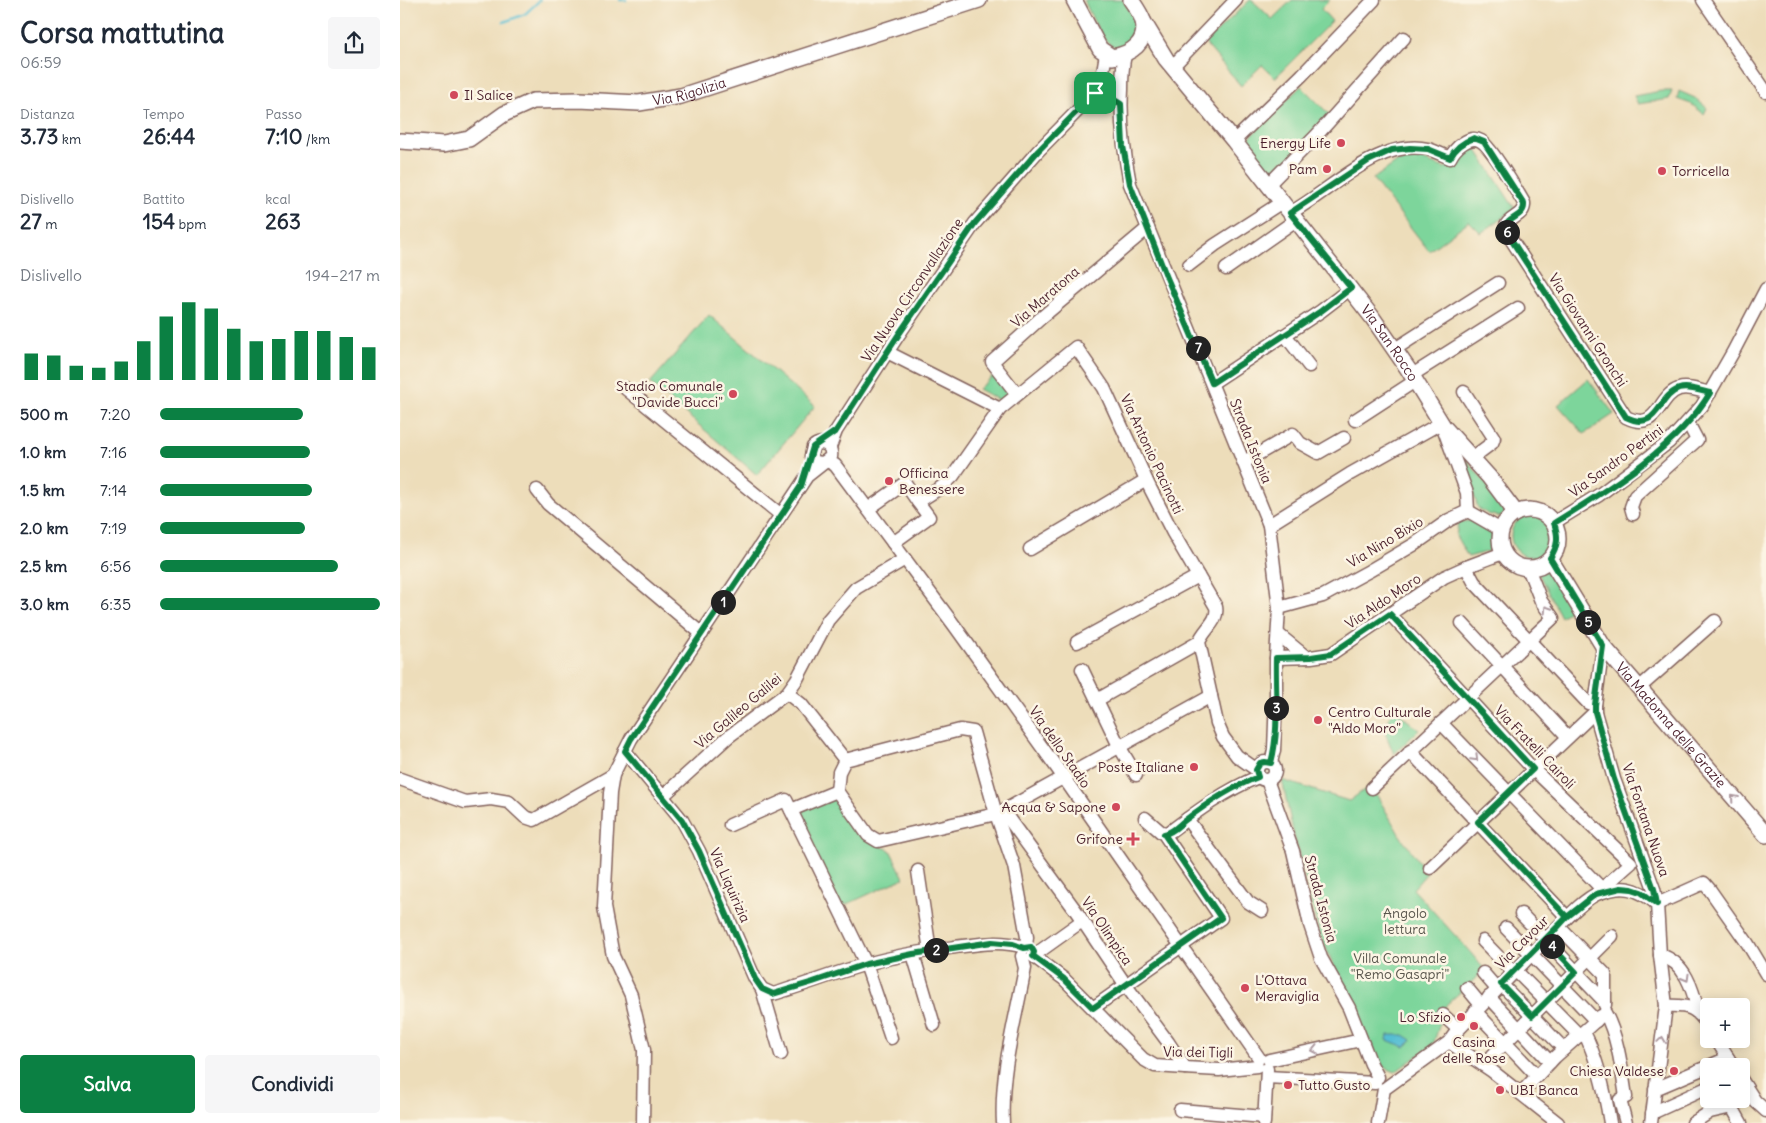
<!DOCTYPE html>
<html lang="it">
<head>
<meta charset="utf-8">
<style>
  body { margin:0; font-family:Delius,sans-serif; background:#f6f6f7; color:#1f2937; height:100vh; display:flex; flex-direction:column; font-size:19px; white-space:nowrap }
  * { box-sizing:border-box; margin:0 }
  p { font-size:16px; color:#747a83 }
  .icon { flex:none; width:28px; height:28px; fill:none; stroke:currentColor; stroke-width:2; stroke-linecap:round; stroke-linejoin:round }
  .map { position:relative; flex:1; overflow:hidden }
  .panel { display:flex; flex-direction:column; background:#fff; width:400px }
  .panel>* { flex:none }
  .tools { position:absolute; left:1300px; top:998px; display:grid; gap:10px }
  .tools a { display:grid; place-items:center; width:50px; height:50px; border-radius:5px; background:#fff; box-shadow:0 2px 12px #0003; font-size:25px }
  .pin { position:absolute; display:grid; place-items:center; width:42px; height:42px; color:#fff; margin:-21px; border-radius:10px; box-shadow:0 2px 8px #0006 }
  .km { position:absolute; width:25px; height:25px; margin:-12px; border-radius:50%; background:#222; color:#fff; font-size:14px; line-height:25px; text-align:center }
  .round { display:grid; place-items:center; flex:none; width:52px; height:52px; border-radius:5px; background:#f6f6f7 }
  .summary { display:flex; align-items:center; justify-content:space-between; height:85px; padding:0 20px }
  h1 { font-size:28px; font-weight:800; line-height:38px }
  .stats { display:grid; grid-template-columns:repeat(3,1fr); gap:8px; height:85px; padding:5px 20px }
  .stats div { display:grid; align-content:center }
  .stats b { font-size:21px; font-weight:800 }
  .stats small { font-size:14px; font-weight:400 }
  .stats p { font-size:14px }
  .chart { height:140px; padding:10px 20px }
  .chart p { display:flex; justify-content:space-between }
  .chart svg { width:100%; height:90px; margin-top:5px; stroke:#0b8043; stroke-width:6 }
  .primary-button { display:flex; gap:10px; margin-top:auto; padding:10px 20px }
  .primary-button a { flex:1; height:58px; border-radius:5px; background:#0b8043; color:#fff; font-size:20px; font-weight:800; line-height:58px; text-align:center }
  .primary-button a+a { background:#f6f6f7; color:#1f2937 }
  ul { padding:0 20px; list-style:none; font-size:16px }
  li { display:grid; grid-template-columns:80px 60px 1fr; align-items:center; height:38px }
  li i { height:12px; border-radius:6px; background:#0b8043 }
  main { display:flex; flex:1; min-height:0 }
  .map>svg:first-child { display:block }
  .green { fill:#7dd59b; stroke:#647a63 }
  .water { fill:#55bed2; stroke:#506e7e }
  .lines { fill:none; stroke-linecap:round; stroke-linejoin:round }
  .stream { stroke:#55bed2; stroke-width:2.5 }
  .minor-casing { stroke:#83625d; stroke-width:15 }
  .major-casing { stroke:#83625d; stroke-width:18 }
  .minor { stroke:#fff; stroke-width:12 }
  .major { stroke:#fff; stroke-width:15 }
  .oneway { stroke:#ae9aa0 }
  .route-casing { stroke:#fff; stroke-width:10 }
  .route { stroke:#0b8043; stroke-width:6 }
  .poi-dot { fill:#d1495b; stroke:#fcf5e5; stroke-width:2 }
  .labels { text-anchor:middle; stroke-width:5; stroke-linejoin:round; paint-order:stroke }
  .street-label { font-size:14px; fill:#4a1f2b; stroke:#fcf5e5 }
  .poi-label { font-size:14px; fill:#4a1f2b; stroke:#fcf5e5; text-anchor:end }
  .park-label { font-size:14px; fill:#59564d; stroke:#fcf5e5 }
</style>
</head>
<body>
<main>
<section class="panel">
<div class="summary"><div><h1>Corsa mattutina</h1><p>06:59</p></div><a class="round"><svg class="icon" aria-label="share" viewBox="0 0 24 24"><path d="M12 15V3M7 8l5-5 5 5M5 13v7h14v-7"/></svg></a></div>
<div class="stats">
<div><p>Distanza</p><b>3.73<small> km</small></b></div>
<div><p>Tempo</p><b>26:44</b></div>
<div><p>Passo</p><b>7:10<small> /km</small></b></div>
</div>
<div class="stats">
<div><p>Dislivello</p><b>27<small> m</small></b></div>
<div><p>Battito</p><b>154<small> bpm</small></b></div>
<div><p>kcal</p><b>263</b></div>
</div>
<div class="chart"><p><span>Dislivello</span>194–217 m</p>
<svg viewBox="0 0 160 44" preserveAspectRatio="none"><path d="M5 44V31M15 44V32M25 44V37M35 44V38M45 44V35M55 44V25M65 44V13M75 44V6M85 44V9M95 44V19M105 44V25M115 44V24M125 44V20M135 44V20M145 44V23M155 44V28"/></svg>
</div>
<ul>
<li><b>500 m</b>7:20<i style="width:65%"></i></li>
<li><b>1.0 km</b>7:16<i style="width:68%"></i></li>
<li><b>1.5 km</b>7:14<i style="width:69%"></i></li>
<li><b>2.0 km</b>7:19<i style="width:66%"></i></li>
<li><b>2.5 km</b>6:56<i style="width:81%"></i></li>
<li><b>3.0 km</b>6:35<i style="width:100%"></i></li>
</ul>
<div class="primary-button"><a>Salva</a><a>Condividi</a></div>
</section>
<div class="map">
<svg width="1366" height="1123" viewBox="0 0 1366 1123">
  <rect width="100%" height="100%" fill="#fcf5e5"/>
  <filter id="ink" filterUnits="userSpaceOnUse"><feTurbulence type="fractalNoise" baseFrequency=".02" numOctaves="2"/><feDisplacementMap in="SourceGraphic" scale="10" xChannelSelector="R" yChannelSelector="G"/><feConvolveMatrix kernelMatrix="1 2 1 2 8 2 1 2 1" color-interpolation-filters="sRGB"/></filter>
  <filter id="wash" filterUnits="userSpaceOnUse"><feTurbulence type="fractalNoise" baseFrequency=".0096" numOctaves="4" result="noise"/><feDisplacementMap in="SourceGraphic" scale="20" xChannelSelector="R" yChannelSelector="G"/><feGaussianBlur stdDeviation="1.12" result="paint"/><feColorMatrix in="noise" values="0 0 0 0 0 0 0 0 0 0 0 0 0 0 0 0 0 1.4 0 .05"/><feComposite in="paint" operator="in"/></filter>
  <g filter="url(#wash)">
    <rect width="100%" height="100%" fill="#edddba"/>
    <g class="green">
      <path d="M684 0H723C730 12 748 34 729 44 724 46 719 48 713 46 702 42 689 11 684 0Z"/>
      <polygon points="850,0 852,0 872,19 892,0 930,0 921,9 932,21 875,78 862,65 841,86 805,43"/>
      <polygon points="716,69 718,97 704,90"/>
      <polygon points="901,86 932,117 870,177 843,144"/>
      <polygon points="1261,91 1272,91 1269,99 1238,104 1234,96"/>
      <polygon points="1279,91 1295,98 1307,108 1304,114 1291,104 1277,99"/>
      <polygon points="1073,144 1115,209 1081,233 1069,221 1029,251 973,179 997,162 1017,158 1045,168"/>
      <polygon points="309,315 415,406 357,475 250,383"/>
      <polygon points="594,375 610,395 602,402 578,389"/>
      <polygon points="1188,379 1214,414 1184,434 1158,405"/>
      <polygon points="1059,450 1108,511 1100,517 1088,514 1078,508"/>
      <circle cx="1132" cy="536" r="21"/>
      <polygon points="1072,520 1087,526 1096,536 1096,546 1087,552 1068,557 1056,536 1058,523"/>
      <polygon points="1136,569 1151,570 1174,608 1161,617"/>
      <polygon points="994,709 1019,730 994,754 983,728"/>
      <polygon points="882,780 949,801 971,785 999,834 1027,873 1013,889 1070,952 1085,970 1046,1005 1033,1045 995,1072 979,1065 919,933 894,836"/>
      <polygon points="436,794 469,841 490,850 504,878 441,907 397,813"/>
    </g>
    <polygon class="water" points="988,1035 1004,1035 1012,1040 1005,1047 987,1040"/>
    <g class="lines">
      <g class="stream">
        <polyline points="220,0 226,0"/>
        <polyline points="104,22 125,14 140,0"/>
      </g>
    </g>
  </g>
  <g filter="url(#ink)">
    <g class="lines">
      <g class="minor-casing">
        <g id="minor">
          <polyline points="1303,0 1366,92"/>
          <path d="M725 55C722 67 722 78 722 90 720 122 724 153 730 184L869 525 879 608 876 658V695L874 750 871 763"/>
          <polyline points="772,67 836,0"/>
          <polyline points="695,93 705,94 721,104"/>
          <polyline points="834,141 902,75 974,0"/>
          <polyline points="868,185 916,136 1004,38"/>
          <path d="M890 213C931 191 978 138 1028 149 1035 151 1043 155 1050 158 1055 148 1069 134 1081 141 1091 147 1117 191 1124 203 1125 218 1106 216 1105 230L1226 417C1259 433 1257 396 1279 389 1288 386 1301 391 1310 393"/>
          <polyline points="789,265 815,245 882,202"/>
          <polyline points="826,269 896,220"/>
          <polyline points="885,335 909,366"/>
          <polyline points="995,349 1098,283"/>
          <polyline points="487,352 600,409"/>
          <polyline points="1012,375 1118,308"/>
          <polyline points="812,383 921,311 951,288"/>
          <polyline points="225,388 381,515"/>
          <polyline points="1064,392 1094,438 1092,443 1072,458"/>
          <polyline points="617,394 592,362 641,318 748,228"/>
          <polyline points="955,420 1015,381"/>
          <polyline points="1044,430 1067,493 1068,511"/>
          <polyline points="430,447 436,431 499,334 575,223 638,151 695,93 702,77 706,54"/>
          <polyline points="427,461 435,465 438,469 554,625 657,768 859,1058"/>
          <polyline points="844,462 893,434 900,443 918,453 944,438"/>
          <polyline points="137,490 148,504 302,634"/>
          <polyline points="468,509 505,483 518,502"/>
          <polyline points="1233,514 1231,507 1235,496 1297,440 1288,423"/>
          <polyline points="1153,523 1199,495 1269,442 1302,406 1333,352 1366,289"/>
          <polyline points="869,525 950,474 1041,423"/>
          <path d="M493 543 529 517 518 502 543 486 553 476 600 409 676 347 704 388 749 486 773 533 816 607C819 621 804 629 799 642L817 723 823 737 837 756 857 770"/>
          <polyline points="630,549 746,480"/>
          <polyline points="1066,567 1074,582 1188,703 1195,705"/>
          <polyline points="879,608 923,596 969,571 1015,544 1049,520 1068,511 1101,530"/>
          <polyline points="990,614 1133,769 1231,863 1196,894"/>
          <polyline points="1062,623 1168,737"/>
          <polyline points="878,634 906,657"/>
          <polyline points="677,642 798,576"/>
          <polyline points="1203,646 1195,705 1195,712 1214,779 1254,889 1257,904 1260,955 1266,1006 1251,1123"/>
          <polyline points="876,658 911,657 931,654 1044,577 1066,567 1103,553"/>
          <polyline points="682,669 719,746 736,775"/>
          <polyline points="1239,688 1315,621"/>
          <polyline points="387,693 401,704 445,760"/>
          <polyline points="697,700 799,642"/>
          <polyline points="1041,723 1201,888"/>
          <path d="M225 751 282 820 299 851 355 979 362 989 373 994C412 983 451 966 491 958 512 953 534 950 555 947 579 944 600 940 624 947"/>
          <polyline points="1010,751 1167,917"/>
          <circle cx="866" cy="771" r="9"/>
          <polyline points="0,779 65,802 91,799 109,802 125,817 134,820 213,775"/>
          <polyline points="867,780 893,851 910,925 921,958 949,1008 971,1064 978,1077"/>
          <polyline points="972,788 1153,618 1141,601 1128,568"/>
          <polyline points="437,791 468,835 478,841 596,814 603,811 811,696"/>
          <polyline points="437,791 439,772 445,760 560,730 573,732 596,814 614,866 627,937 626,946"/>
          <polyline points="263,796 328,737 387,693 397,679 428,620 456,588 505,559"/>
          <polyline points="391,810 437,791"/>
          <polyline points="603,811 676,911 727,987 768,1042 785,1068"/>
          <path d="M745 818 761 832 768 833C796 812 826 790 858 777"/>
          <polyline points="787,819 848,902 862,911"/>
          <polyline points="330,825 386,800 466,964 491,1038"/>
          <polyline points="1030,868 1195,712"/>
          <polyline points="518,871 530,951"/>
          <polyline points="1121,914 1205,1002"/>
          <polyline points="682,921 633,956 664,979 743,1059 755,1066 785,1068 819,1070 857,1066"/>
          <polyline points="1159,927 1205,974 1205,1005"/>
          <polyline points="1106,928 1196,1021"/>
          <polyline points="1083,941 1113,972"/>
          <polyline points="513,954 534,1025"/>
          <path d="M1260 955C1285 962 1293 989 1298 1012"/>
          <polyline points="1115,970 1180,1036"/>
          <polyline points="1083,973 1097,989"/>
          <polyline points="1101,984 1164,1049"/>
          <polyline points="1067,988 1081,1005"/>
          <polyline points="362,989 381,1054"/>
          <polyline points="1089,997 1150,1062"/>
          <path d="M1266 1006C1289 1005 1296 1007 1309 1027"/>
          <polyline points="693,1008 821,918 764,834"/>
          <polyline points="1075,1011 1137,1076"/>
          <path d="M1205 1013C1218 1036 1222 1071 1226 1097L1220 1100 1226 1123"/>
          <polyline points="1043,1015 1058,1029"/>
          <path d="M1184 1032C1198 1060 1205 1092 1210 1123"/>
          <polyline points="1316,1039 1333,1066"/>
          <polyline points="1049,1042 1092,1071 1158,1123"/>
          <polyline points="869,1060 961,1040"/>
          <polyline points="1083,1065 1212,936"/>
          <polyline points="867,1077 975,1083"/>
          <polyline points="1341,1079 1355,1101 1366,1111"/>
          <path d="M987 1087 1049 1042 1057 1031C1090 997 1123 963 1156 929 1166 919 1184 899 1197 894 1223 884 1236 887 1257 904L1304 883 1310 890 1348 944 1366 974"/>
          <polyline points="1255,1089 1328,1058"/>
          <polyline points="1121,1093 1155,1057 1201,1016"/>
          <polyline points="780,1110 864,1117"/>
          <polyline points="1252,1113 1309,1087"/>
          <path d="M243 1123 244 1050 231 995 213 956 204 907 210 793 213 775 231 739 407 476 431 457C433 445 422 439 413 447L411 456 415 462 422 463"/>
          <path d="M603 1123C600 1071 616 1019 625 968L622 956"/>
          <polyline points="864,1123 867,1069"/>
          <polyline points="978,1123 984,1089"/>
          <polyline points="1293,1123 1310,1112 1332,1107 1341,1123"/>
        </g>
      </g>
      <g class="major-casing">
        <g id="major">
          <path d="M674 0 700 49 712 57C731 54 748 43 743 21 741 14 735 6 731 0"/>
          <path id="s1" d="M743 21 766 59 834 141 972 317 1008 369 1043 426 1089 477 1116 513"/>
          <path id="s2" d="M0 141 44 144 69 139 104 114 133 101 179 100 239 103 281 96 579 0"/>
          <circle cx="1129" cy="539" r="29"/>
          <path id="s3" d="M1150 559 1203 646 1366 835"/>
        </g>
      </g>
      <use href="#minor" class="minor"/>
      <use href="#major" class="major"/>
    </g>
    <defs><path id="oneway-chevron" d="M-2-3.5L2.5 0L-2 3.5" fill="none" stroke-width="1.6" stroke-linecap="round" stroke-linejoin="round" transform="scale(1.25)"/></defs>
    <g class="oneway">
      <use href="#oneway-chevron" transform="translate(1147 609) rotate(-123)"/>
      <use href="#oneway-chevron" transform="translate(1075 758) rotate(46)"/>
      <use href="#oneway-chevron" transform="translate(1334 798) rotate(-131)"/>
      <use href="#oneway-chevron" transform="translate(1286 978) rotate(60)"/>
      <use href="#oneway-chevron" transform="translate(1262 1040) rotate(-82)"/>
      <use href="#oneway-chevron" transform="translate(915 1050) rotate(168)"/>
    </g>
  </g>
  <g class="lines" filter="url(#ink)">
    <g class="route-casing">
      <path id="route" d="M695 93 638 151 575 223 499 334 436 431 413 447 401 486 231 739 225 751 282 820 299 851 355 979 362 989 373 994 413 982 466 964 513 954 592 942 613 944 624 948 631 947 634 952 633 956 664 979 693 1008 821 918 764 834C772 833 778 826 784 821 806 804 832 787 858 777L856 770 860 763 865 762 871 763C880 729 875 692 876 658L911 657 931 654 990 614 1133 769 1078 822 1167 917 1146 940 1176 972 1132 1016 1101 984 1167 917 1196 894 1221 888 1232 889 1241 892 1257 904 1254 889 1214 779 1195 712V705L1203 646 1150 558C1158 546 1159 537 1154 523 1207 490 1277 448 1310 393 1301 391 1288 386 1279 389 1257 396 1259 433 1226 417L1105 230C1106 216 1125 218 1124 204L1084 142 1074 138C1063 142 1055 148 1050 158L1028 149 1010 148 992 150 968 161 890 213 951 288 921 311 812 383 767 278 730 184 723 146 721 104 705 94 695 93"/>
    </g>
    <use href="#route" class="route"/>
  </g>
  <g class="poi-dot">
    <circle cx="54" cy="95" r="5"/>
    <circle cx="941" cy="143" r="5"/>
    <circle cx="927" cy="169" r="5"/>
    <circle cx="1262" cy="171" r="5"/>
    <circle cx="333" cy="394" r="5"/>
    <circle cx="489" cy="481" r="5"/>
    <circle cx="918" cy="720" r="5"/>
    <circle cx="794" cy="767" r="5"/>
    <circle cx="716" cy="807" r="5"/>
    <path d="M730.5 831.5h5v5h5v5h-5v5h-5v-5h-5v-5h5z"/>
    <circle cx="845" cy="988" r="5"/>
    <circle cx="1061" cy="1017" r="5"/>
    <circle cx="1074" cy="1026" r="5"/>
    <circle cx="1274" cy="1071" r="5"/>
    <circle cx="888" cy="1085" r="5"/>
    <circle cx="1100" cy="1090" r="5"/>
  </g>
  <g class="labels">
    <g class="street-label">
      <text dy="5" stroke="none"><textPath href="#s2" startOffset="302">Via Rigolizia</textPath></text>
      <text transform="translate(512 290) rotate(-56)" y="5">Via Nuova Circonvallazione</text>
      <text transform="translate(645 297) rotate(-41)" y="5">Via Maratona</text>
      <text transform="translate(1188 330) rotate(57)" y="5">Via Giovanni Gronchi</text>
      <text dy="5" stroke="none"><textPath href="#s1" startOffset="406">Via San Rocco</textPath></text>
      <text transform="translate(851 441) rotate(68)" y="5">Strada Istonia</text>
      <text transform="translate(752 454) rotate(65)" y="5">Via Antonio Pacinotti</text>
      <text transform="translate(1216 461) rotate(-36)" y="5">Via Sandro Pertini</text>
      <text transform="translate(985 542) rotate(-31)" y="5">Via Nino Bixio</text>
      <text transform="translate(983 601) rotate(-34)" y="5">Via Aldo Moro</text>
      <text transform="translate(338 711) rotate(-40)" y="5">Via Galileo Galilei</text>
      <text dy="5" stroke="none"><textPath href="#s3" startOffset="206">Via Madonna delle Grazie</textPath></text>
      <text transform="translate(660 747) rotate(55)" y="5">Via dello Stadio</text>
      <text transform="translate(1135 747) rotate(46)" y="5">Via Fratelli Cairoli</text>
      <text transform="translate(1246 820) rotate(71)" y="5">Via Fontana Nuova</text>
      <text transform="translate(330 885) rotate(66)" y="5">Via Liquirizia</text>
      <text transform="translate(921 899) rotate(75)" y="5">Strada Istonia</text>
      <text transform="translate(707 931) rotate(56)" y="5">Via Olimpica</text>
      <text transform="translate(1122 942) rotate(-45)" y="5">Via Cavour</text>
      <text transform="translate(798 1052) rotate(1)" y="5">Via dei Tigli</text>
    </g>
    <g class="poi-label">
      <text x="64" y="100" text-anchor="start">Il Salice</text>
      <text x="931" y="148">Energy Life</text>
      <text x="917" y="174">Pam</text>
      <text x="1272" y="176" text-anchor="start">Torricella</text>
      <text x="323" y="391">Stadio Comunale<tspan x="323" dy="16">"Davide Bucci"</tspan></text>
      <text x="499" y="478" text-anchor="start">Officina<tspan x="499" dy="16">Benessere</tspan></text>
      <text x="928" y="717" text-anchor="start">Centro Culturale<tspan x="928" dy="16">"Aldo Moro"</tspan></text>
      <text x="784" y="772">Poste Italiane</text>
      <text x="706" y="812">Acqua &amp; Sapone</text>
      <text x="723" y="844">Grifone</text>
      <text x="855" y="985" text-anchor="start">L'Ottava<tspan x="855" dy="16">Meraviglia</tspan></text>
      <text x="1051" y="1022">Lo Sfizio</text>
      <text x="1074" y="1047" text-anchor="middle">Casina<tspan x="1074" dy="16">delle Rose</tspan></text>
      <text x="1264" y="1076">Chiesa Valdese</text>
      <text x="898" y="1090" text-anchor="start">Tutto Gusto</text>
      <text x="1110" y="1095" text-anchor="start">UBI Banca</text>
    </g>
    <g class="park-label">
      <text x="1005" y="918">Angolo<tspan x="1005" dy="16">lettura</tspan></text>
      <text x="1000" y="963">Villa Comunale<tspan x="1000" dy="16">"Remo Gasapri"</tspan></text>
    </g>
  </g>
</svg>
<div class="tools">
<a>+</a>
<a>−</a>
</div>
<div class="pin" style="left:695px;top:93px;background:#1e9e55"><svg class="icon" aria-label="arrive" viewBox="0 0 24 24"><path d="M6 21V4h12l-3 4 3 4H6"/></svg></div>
<b class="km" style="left:323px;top:602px">1</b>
<b class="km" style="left:536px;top:950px">2</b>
<b class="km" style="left:876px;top:708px">3</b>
<b class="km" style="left:1152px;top:946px">4</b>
<b class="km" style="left:1188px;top:622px">5</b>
<b class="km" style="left:1107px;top:232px">6</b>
<b class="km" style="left:798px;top:348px">7</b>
</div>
</main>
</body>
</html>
